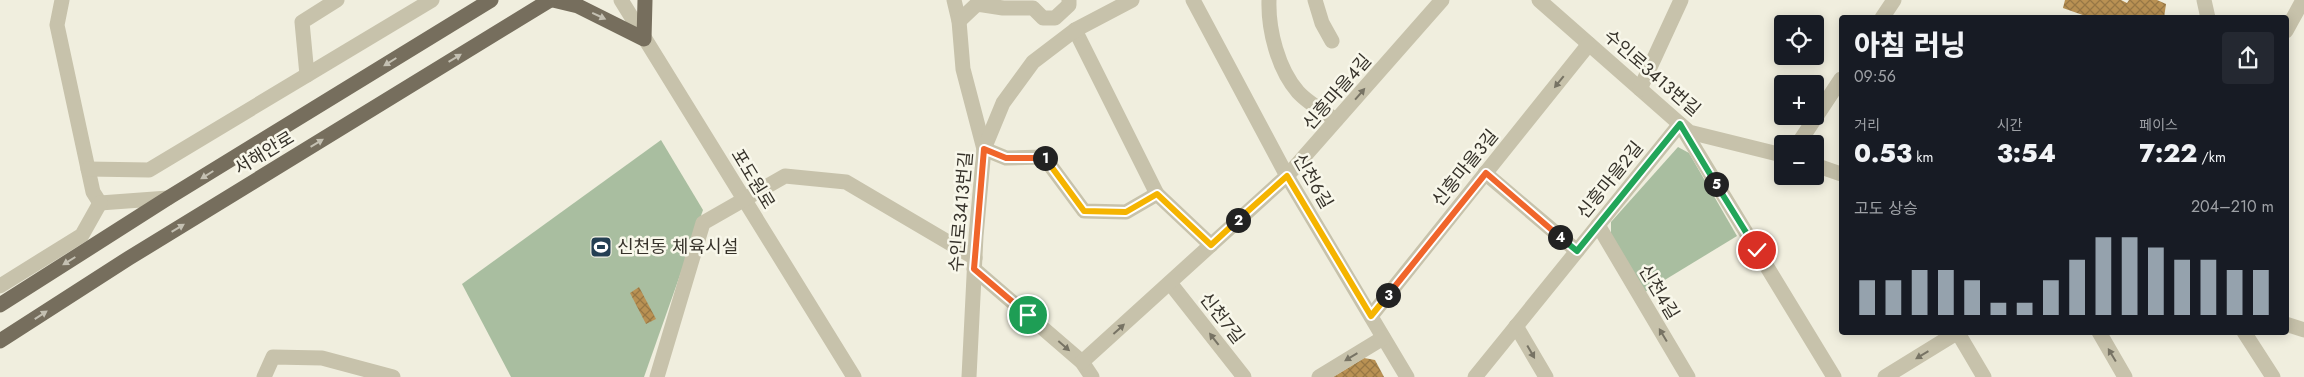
<!DOCTYPE html>
<html lang="ko">
<head>
<meta charset="utf-8">
<style>
  body { margin:0; font-family:Jost,"Noto Sans KR",sans-serif; background:#242831; color:#f1f3f6; height:100vh; display:flex; flex-direction:column; font-size:19px; white-space:nowrap }
  * { box-sizing:border-box; margin:0 }
  p { font-size:16px; color:#9ea1a6 }
  .icon { flex:none; width:28px; height:28px; fill:none; stroke:currentColor; stroke-width:2; stroke-linecap:round; stroke-linejoin:round }
  .map { position:relative; flex:1; overflow:hidden }
  .sheet { position:absolute; left:1839px; top:15px; width:450px; height:320px; display:flex; flex-direction:column; background:#171b24; border-radius:5px; box-shadow:0 2px 12px #0003 }
  .sheet>* { flex:none }
  .fabs { position:absolute; left:1774px; top:15px; display:grid; gap:10px }
  .fabs a { display:grid; place-items:center; width:50px; height:50px; border-radius:5px; background:#171b24; box-shadow:0 2px 12px #0003; font-size:25px }
  .pin { position:absolute; display:grid; place-items:center; width:42px; height:42px; color:#fff; margin:-21px; border:2px solid #fff; border-radius:50%; box-shadow:0 1px 5px #0007 }
  .km { position:absolute; width:25px; height:25px; margin:-12px; border-radius:50%; background:#222; color:#fff; font-size:14px; line-height:25px; text-align:center }
  .round { display:grid; place-items:center; flex:none; width:52px; height:52px; border-radius:5px; background:#242831 }
  .overview { display:flex; align-items:center; justify-content:space-between; height:85px; padding:0 15px }
  h1 { font-size:28px; font-weight:800; line-height:38px }
  .figures { display:grid; grid-template-columns:repeat(3,1fr); gap:8px; height:85px; padding:5px 15px }
  .figures div { display:grid; align-content:center }
  .figures b { font-size:25px; font-weight:800 }
  .figures small { font-size:14px; font-weight:400 }
  .figures p { font-size:14px }
  .chart { height:140px; padding:10px 15px }
  .chart p { display:flex; justify-content:space-between }
  .chart svg { width:100%; height:90px; margin-top:5px; stroke:#95a2ad; stroke-width:6 }
  .map>svg:first-child { display:block }
  .park { fill:#a9bea0 }
  .building { fill:url(#building-cross-hatch) }
  .lines { fill:none; stroke-linecap:round; stroke-linejoin:round }
  .minor { stroke:#c7c2ab; stroke-width:15 }
  .major { stroke:#766e5d; stroke-width:15 }
  .oneway { fill:#c4c0b2 }
  .oneway2 { fill:#777364 }
  .split-1-casing { stroke:#fff; stroke-width:10 }
  .split-2-casing { stroke:#fff; stroke-width:10 }
  .split-3-casing { stroke:#fff; stroke-width:10 }
  .split-4-casing { stroke:#fff; stroke-width:10 }
  .split-5-casing { stroke:#fff; stroke-width:10 }
  .split-6-casing { stroke:#fff; stroke-width:10 }
  .split-1 { stroke:#f0652b; stroke-width:6 }
  .split-2 { stroke:#f5b400; stroke-width:6 }
  .split-3 { stroke:#f5b400; stroke-width:6 }
  .split-4 { stroke:#f0652b; stroke-width:6 }
  .split-5 { stroke:#22a559; stroke-width:6 }
  .split-6 { stroke:#22a559; stroke-width:6 }
  .labels { text-anchor:middle; stroke-width:5; stroke-linejoin:round; paint-order:stroke }
  .street-label { font-size:18px; fill:#36322a; stroke:#f8f7ea }
  .poi-label { font-size:18px; fill:#36322a; stroke:#f8f7ea; text-anchor:start }
</style>
</head>
<body>
<div class="map">
<svg width="2304" height="377" viewBox="0 0 2304 377">
  <defs>
    <pattern id="building-cross-hatch" width="8" height="8" patternUnits="userSpaceOnUse" patternTransform="scale(1.25)"><rect width="8" height="8" fill="#b99153"/><path d="M0 0l8 8M0 8l8-8" fill="none" stroke="#977745"/></pattern>
  </defs>
  <rect width="100%" height="100%" fill="#f0eede"/>
  <g class="park">
    <polygon points="661,140 703,210 644,377 511,377 462,284"/>
    <polygon points="1678,147 1689,153 1737,236 1645,292 1611,240 1611,222"/>
  </g>
  <g class="building">
    <polygon points="2065,0 2121,0 2127,3 2129,0 2157,0 2166,4 2164,18 2091,18 2063,8"/>
    <polygon points="639,287 656,319 646,324 630,293"/>
    <polygon points="1364,358 1375,360 1384,377 1333,377"/>
  </g>
  <g class="lines">
    <g class="minor">
      <polyline points="62,0 57,25 93,192 100,203"/>
      <polyline points="621,0 854,377"/>
      <polyline points="954,0 959,21 963,69 984,149 1006,158 1044,157 1084,211 1126,212 1157,194 1211,245"/>
      <polyline points="1193,0 1287,176 1407,377"/>
      <path d="M1269 0C1268 30 1278 69 1298 92 1308 103 1324 112 1336 120"/>
      <polyline points="1315,0 1322,23 1332,41"/>
      <polyline points="1539,0 1689,132 1782,155"/>
      <polyline points="2204,0 2208,18"/>
      <polyline points="1882,18 1894,0"/>
      <polyline points="959,21 977,4 1003,8 1033,8 1043,18 1055,18 1069,5 1069,0"/>
      <polyline points="1075,30 1157,194"/>
      <polyline points="2286,31 2303,0"/>
      <polyline points="307,75 432,0"/>
      <polyline points="1640,89 1681,0"/>
      <polyline points="1798,144 1841,79"/>
      <polyline points="1815,165 1841,174"/>
      <polyline points="88,169 149,170 307,75 302,22 337,0"/>
      <polyline points="1485,173 1577,251"/>
      <polyline points="100,203 168,198"/>
      <polyline points="1598,225 1688,377"/>
      <polyline points="974,269 1082,362 1092,377"/>
      <polyline points="1170,283 1244,377"/>
      <polyline points="0,286 82,235 100,203"/>
      <polyline points="1371,316 1589,44"/>
      <polyline points="2286,324 2304,330"/>
      <polyline points="1516,326 1546,377"/>
      <polyline points="2099,332 2125,377"/>
      <polyline points="2244,332 2273,377"/>
      <polyline points="1958,333 1984,377"/>
      <polyline points="1082,362 1287,176 1442,0"/>
      <polyline points="264,377 273,357 322,358 393,377"/>
      <polyline points="657,377 703,223 785,176 846,182 975,258"/>
      <polyline points="969,377 976,236 984,149 1003,103 1033,62 1075,30 1132,0"/>
      <polyline points="1319,377 1383,338"/>
      <polyline points="1475,377 1680,124 1834,377"/>
      <polyline points="1885,377 1958,332"/>
    </g>
    <g class="major">
      <polyline points="553,0 578,6 644,39 645,0"/>
      <polyline points="0,305 168,198 491,0"/>
      <polyline points="0,341 129,258 550,0"/>
    </g>
  </g>
  <defs><path id="oneway-solid" d="M-6-.8H1V-3.2L6.5 0L1 3.2V.8H-6Z" transform="scale(1.25)"/></defs>
  <g class="oneway">
    <use href="#oneway-solid" transform="translate(599 16) rotate(25)"/>
    <use href="#oneway-solid" transform="translate(455 58) rotate(-31)"/>
    <use href="#oneway-solid" transform="translate(390 62) rotate(148)"/>
    <use href="#oneway-solid" transform="translate(317 143) rotate(-31)"/>
    <use href="#oneway-solid" transform="translate(207 175) rotate(148)"/>
    <use href="#oneway-solid" transform="translate(178 228) rotate(-31)"/>
    <use href="#oneway-solid" transform="translate(69 261) rotate(148)"/>
    <use href="#oneway-solid" transform="translate(41 315) rotate(-33)"/>
  </g>
  <g class="oneway2">
    <use href="#oneway-solid" transform="translate(1559 82) rotate(129)"/>
    <use href="#oneway-solid" transform="translate(1360 94) rotate(-49)"/>
    <use href="#oneway-solid" transform="translate(1119 329) rotate(-42)"/>
    <use href="#oneway-solid" transform="translate(1663 335) rotate(-121)"/>
    <use href="#oneway-solid" transform="translate(1214 339) rotate(-128)"/>
    <use href="#oneway-solid" transform="translate(1064 346) rotate(41)"/>
    <use href="#oneway-solid" transform="translate(1531 352) rotate(60)"/>
    <use href="#oneway-solid" transform="translate(1922 355) rotate(149)"/>
    <use href="#oneway-solid" transform="translate(2112 355) rotate(-121)"/>
    <use href="#oneway-solid" transform="translate(1351 357) rotate(149)"/>
  </g>
  <g class="lines">
    <g class="split-1-casing">
      <polyline id="split-1" points="1028,315 974,269 984,149 1006,158 1045,158"/>
    </g>
    <g class="split-2-casing">
      <polyline id="split-2" points="1045,158 1084,211 1126,212 1157,194 1211,245 1238,220"/>
    </g>
    <g class="split-3-casing">
      <polyline id="split-3" points="1238,220 1287,176 1371,316 1388,295"/>
    </g>
    <g class="split-4-casing">
      <polyline id="split-4" points="1388,295 1486,173 1560,237"/>
    </g>
    <g class="split-5-casing">
      <polyline id="split-5" points="1560,237 1577,251 1680,124 1716,184"/>
    </g>
    <g class="split-6-casing">
      <polyline id="split-6" points="1716,184 1757,250"/>
    </g>
    <use href="#split-1" class="split-1"/>
    <use href="#split-2" class="split-2"/>
    <use href="#split-3" class="split-3"/>
    <use href="#split-4" class="split-4"/>
    <use href="#split-5" class="split-5"/>
    <use href="#split-6" class="split-6"/>
  </g>
  <defs>
    <g id="stadium-square" transform="scale(1.125)"><rect x="-9" y="-9" width="18" height="18" rx="4" fill="#243f53" stroke="#f8f7ea"/><path d="M0-5a6.5 5 0 1 0 0 10a6.5 5 0 1 0 0-10ZM-3.5-1.8h7v3.6h-7Z" fill="#fff"/></g>
  </defs>
  <g fill-rule="evenodd">
    <use href="#stadium-square" x="601" y="247"/>
  </g>
  <g class="labels">
    <g class="street-label">
      <text transform="translate(1652 73) rotate(41)" y="6">수인로3413번길</text>
      <text transform="translate(1337 92) rotate(-49)" y="6">신흥마을4길</text>
      <text transform="translate(264 153) rotate(-31)" y="6">서해안로</text>
      <text transform="translate(1465 168) rotate(-51)" y="6">신흥마을3길</text>
      <text transform="translate(753 179) rotate(59)" y="6">포도원로</text>
      <text transform="translate(1610 180) rotate(-51)" y="6">신흥마을2길</text>
      <text transform="translate(1313 181) rotate(60)" y="6">신천6길</text>
      <text transform="translate(961 212) rotate(-85)" y="6">수인로3413번길</text>
      <text transform="translate(1659 292) rotate(59)" y="6">신천4길</text>
      <text transform="translate(1222 318) rotate(52)" y="6">신천7길</text>
    </g>
    <g class="poi-label">
      <text x="617" y="253">신천동 체육시설</text>
    </g>
  </g>
</svg>
<div class="fabs">
<a><svg class="icon" aria-label="locate" viewBox="0 0 24 24"><circle cx="12" cy="12" r="6"/><path d="M12 2v4M12 18v4M2 12h4M18 12h4"/></svg></a>
<a>+</a>
<a>−</a>
</div>
<div class="pin" style="left:1028px;top:315px;background:#1e9e55"><svg class="icon" aria-label="arrive" viewBox="0 0 24 24"><path d="M6 21V4h12l-3 4 3 4H6"/></svg></div>
<div class="pin" style="left:1757px;top:250px;background:#d93025"><svg class="icon" aria-label="check" viewBox="0 0 24 24"><path d="M5 12l5 5 9-10"/></svg></div>
<b class="km" style="left:1045px;top:158px">1</b>
<b class="km" style="left:1238px;top:220px">2</b>
<b class="km" style="left:1388px;top:295px">3</b>
<b class="km" style="left:1560px;top:237px">4</b>
<b class="km" style="left:1716px;top:184px">5</b>
<section class="sheet">
<div class="overview"><div><h1>아침 러닝</h1><p>09:56</p></div><a class="round"><svg class="icon" aria-label="share" viewBox="0 0 24 24"><path d="M12 15V3M7 8l5-5 5 5M5 13v7h14v-7"/></svg></a></div>
<div class="figures">
<div><p>거리</p><b>0.53<small> km</small></b></div>
<div><p>시간</p><b>3:54</b></div>
<div><p>페이스</p><b>7:22<small> /km</small></b></div>
</div>
<div class="chart"><p><span>고도 상승</span>204–210 m</p>
<svg viewBox="0 0 160 44" preserveAspectRatio="none"><path d="M5 44V27M15 44V27M25 44V22M35 44V22M45 44V27M55 44V38M65 44V38M75 44V27M85 44V17M95 44V6M105 44V6M115 44V11M125 44V17M135 44V17M145 44V22M155 44V22"/></svg>
</div>
</section>
</div>
</body>
</html>
